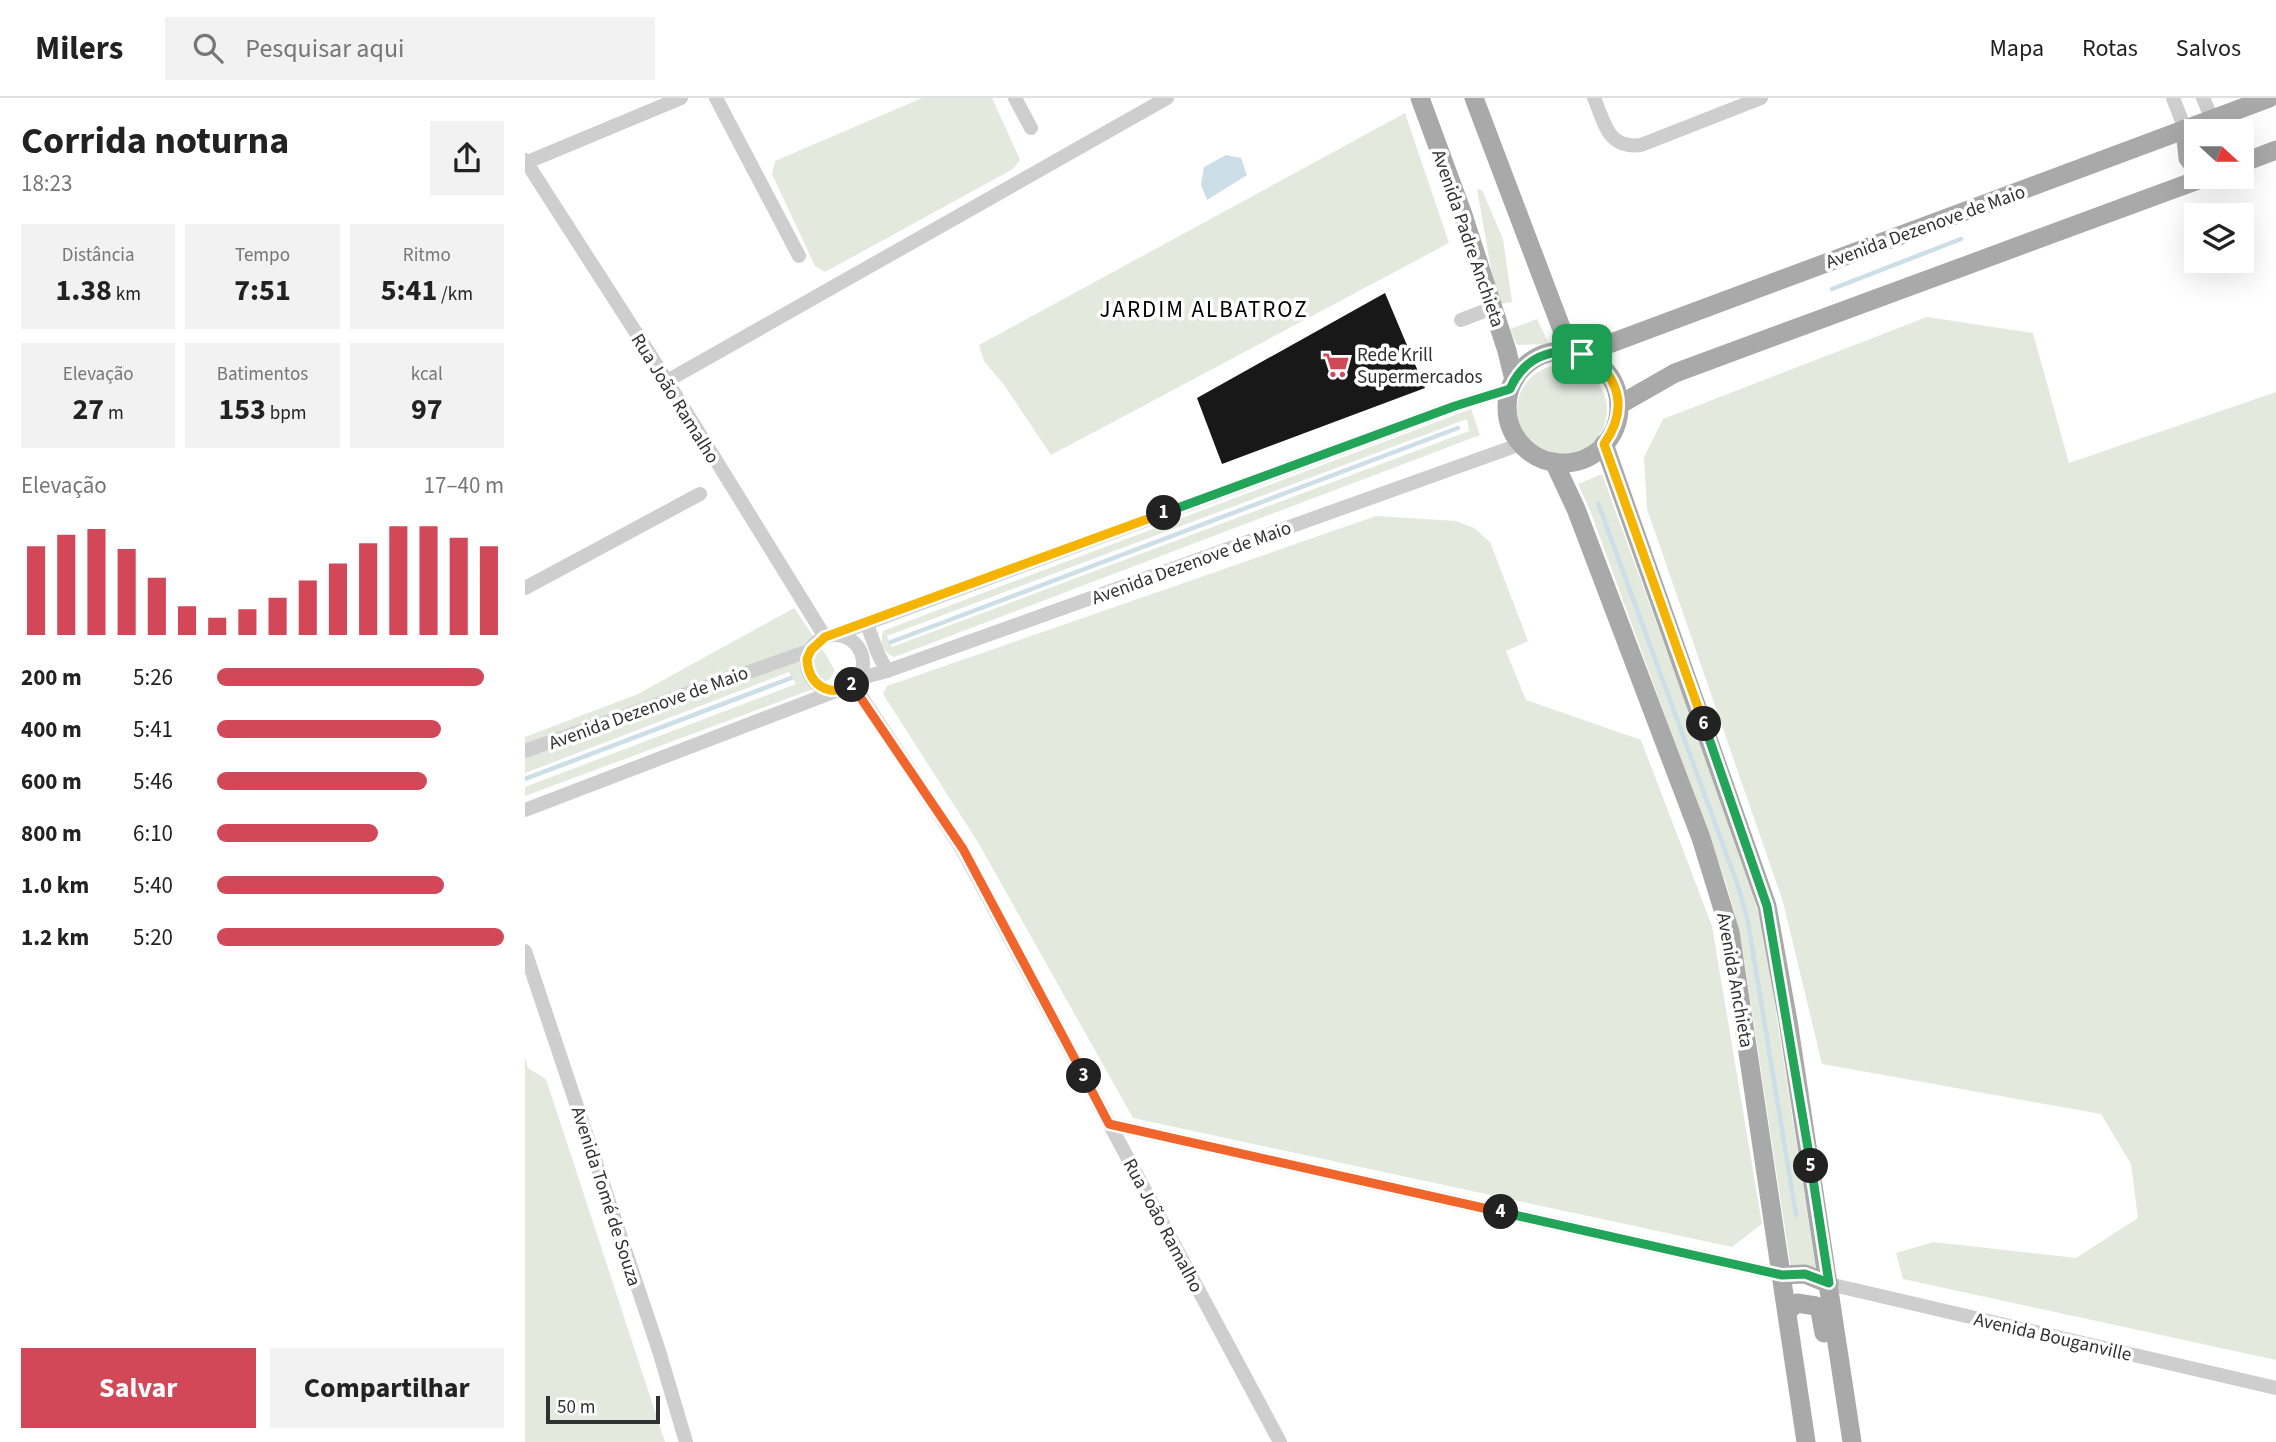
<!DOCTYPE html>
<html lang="pt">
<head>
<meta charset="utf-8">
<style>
  body { margin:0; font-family:"Source Sans 3",sans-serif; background:#f2f2f2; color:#222; height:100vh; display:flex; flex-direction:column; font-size:26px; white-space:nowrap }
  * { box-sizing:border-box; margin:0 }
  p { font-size:23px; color:#767676 }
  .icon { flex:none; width:38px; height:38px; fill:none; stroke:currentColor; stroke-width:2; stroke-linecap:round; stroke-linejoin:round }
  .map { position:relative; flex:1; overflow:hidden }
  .drawer { display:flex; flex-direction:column; background:#fff; width:525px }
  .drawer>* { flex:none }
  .needle { width:46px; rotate:111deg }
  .controls { position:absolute; left:1659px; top:21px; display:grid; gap:14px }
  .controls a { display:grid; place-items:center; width:70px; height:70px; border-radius:0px; background:#fff; box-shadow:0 7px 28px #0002; font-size:35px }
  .scale { position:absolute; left:21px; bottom:18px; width:114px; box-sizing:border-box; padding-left:7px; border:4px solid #313131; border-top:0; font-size:19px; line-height:24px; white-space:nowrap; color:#313131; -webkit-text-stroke:5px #fff; paint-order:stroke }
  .pin { position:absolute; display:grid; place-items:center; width:60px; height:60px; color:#fff; margin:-30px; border-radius:14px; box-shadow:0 4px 10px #0006 }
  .km { position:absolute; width:35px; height:35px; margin:-18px; border-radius:50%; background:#222; color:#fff; font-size:19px; line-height:35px; text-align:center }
  .round { display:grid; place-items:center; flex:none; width:74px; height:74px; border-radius:0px; background:#f2f2f2 }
  .overview { display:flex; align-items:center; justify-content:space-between; height:119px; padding:0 21px }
  h1 { font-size:38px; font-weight:700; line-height:52px }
  .stats { display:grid; grid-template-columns:repeat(3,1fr); gap:10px; height:119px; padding:7px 21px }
  .stats div { display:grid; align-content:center; border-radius:0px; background:#f2f2f2; text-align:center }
  .stats b { font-size:30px; font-weight:700 }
  .stats small { font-size:19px; font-weight:400 }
  .stats p { font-size:19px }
  .chart { height:196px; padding:14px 21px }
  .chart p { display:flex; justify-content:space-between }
  .chart svg { width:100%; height:126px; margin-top:7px; stroke:#d34858; stroke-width:6 }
  .button { display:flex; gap:14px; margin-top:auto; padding:14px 21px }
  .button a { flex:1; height:80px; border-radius:0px; background:#d34858; color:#fff; font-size:28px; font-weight:700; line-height:80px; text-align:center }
  .button a+a { background:#f2f2f2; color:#222 }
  ul { padding:0 21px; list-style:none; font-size:23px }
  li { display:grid; grid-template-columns:112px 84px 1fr; align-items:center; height:52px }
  li i { height:18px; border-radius:9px; background:#d34858 }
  header { display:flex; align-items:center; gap:42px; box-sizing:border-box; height:98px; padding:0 35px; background:#fff; border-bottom:2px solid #e0e0e0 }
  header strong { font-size:33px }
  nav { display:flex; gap:38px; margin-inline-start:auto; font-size:24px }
  .search { width:490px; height:63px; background:#f2f2f2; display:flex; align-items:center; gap:18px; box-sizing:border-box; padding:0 24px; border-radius:0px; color:#767676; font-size:26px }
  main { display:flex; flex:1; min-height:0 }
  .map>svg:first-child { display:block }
  .green { fill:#e4e9de; fill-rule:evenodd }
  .water { fill:#ccdee7 }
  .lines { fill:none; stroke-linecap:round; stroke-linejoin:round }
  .stream { stroke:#ccdee7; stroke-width:4.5 }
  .building { fill:#181818 }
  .minor { stroke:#cecece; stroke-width:14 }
  .major { stroke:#a9a9a9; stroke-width:19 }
  .split-1-casing { stroke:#fff; stroke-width:14 }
  .split-2-casing { stroke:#fff; stroke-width:14 }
  .split-3-casing { stroke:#fff; stroke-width:14 }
  .split-4-casing { stroke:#fff; stroke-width:14 }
  .split-5-casing { stroke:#fff; stroke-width:14 }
  .split-6-casing { stroke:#fff; stroke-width:14 }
  .split-7-casing { stroke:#fff; stroke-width:14 }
  .split-1 { stroke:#22a559; stroke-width:9 }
  .split-2 { stroke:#f5b400; stroke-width:9 }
  .split-3 { stroke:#f0652b; stroke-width:9 }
  .split-4 { stroke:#f0652b; stroke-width:9 }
  .split-5 { stroke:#22a559; stroke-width:9 }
  .split-6 { stroke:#22a559; stroke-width:9 }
  .split-7 { stroke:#f5b400; stroke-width:9 }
  .labels { text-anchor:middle; stroke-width:7; stroke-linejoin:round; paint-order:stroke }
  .street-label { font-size:19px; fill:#313131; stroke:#fff }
  .poi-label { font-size:19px; fill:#313131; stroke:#fff; text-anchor:start }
  .quarter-label { font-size:23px; letter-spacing:2px; fill:#000; stroke:#fff }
</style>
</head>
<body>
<header>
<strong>Milers</strong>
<div class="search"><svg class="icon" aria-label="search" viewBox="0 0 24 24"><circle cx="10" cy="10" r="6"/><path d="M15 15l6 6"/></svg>Pesquisar aqui</div>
<nav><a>Mapa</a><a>Rotas</a><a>Salvos</a></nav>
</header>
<main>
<section class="drawer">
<div class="overview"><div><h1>Corrida noturna</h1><p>18:23</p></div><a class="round"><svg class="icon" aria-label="share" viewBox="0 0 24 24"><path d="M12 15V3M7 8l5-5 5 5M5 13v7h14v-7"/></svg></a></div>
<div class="stats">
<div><p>Distância</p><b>1.38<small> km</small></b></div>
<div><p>Tempo</p><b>7:51</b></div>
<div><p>Ritmo</p><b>5:41<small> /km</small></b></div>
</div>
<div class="stats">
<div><p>Elevação</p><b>27<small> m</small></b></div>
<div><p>Batimentos</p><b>153<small> bpm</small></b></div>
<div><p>kcal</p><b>97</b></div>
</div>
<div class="chart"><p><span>Elevação</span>17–40 m</p>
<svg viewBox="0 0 160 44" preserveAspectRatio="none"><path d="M5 44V13M15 44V9M25 44V7M35 44V14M45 44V24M55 44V34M65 44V38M75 44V35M85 44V31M95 44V25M105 44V19M115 44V12M125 44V6M135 44V6M145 44V10M155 44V13"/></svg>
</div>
<ul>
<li><b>200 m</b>5:26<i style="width:93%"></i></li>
<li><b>400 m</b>5:41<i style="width:78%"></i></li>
<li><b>600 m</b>5:46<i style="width:73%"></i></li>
<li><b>800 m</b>6:10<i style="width:56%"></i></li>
<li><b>1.0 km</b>5:40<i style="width:79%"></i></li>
<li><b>1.2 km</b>5:20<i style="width:100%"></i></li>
</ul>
<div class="button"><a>Salvar</a><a>Compartilhar</a></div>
</section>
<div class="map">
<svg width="1751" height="1344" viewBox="0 0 1751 1344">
  <rect width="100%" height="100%" fill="#fff"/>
  <g class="green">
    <polygon points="397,0 467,0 495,62 488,71 300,174 290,168 247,76 250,63"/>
    <polygon points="880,15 924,145 526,357 479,287 459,263 454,247"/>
    <polygon points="952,91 957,92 978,141 987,204 975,206 966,171"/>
    <polygon points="1402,219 1508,235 1544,365 1751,294 1751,1262 1378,1181 1371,1155 1408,1144 1551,1160 1613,1120 1606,1066 1576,1016 1297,966 1258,804 1122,411 1119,359 1138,321"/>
    <polygon points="1012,221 1024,246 992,247 985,231"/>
    <circle cx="1037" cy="312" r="45"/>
    <path d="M946 311 955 337 380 555 369 559C357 554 355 546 358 533L368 529ZM942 321 944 333 367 549 362 538Z"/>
    <polygon points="1077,376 1220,767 1239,836 1291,1172 1266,1171 1220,867 1210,816 1200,782 1065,412 1053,386"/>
    <polygon points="851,418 931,423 949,430 965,444 1003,543 981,553 1001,602 1116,642 1187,828 1237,1126 1207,1149 608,1020 454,746 358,596 362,588"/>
    <polygon points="269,510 301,557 310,573 305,581 291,590 0,698 0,689 271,586 264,574 0,675 0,639 113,596"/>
    <polygon points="0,959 3,970 21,981 140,1344 0,1344"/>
  </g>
  <polygon class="water" points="701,57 716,60 722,77 682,102 676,87 679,69"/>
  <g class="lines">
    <g class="stream">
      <polyline points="1307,191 1436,141"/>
      <polyline points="1073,405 1213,788 1223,824 1271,1117"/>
      <polyline points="366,544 933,330"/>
      <polyline points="0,681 266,580"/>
    </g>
  </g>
  <polygon class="building" points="860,195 900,290 697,366 672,300"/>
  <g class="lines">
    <g class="minor">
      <polyline points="191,0 274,158"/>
      <polyline points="490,0 506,30"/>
      <path d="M1069 0C1080 25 1082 51 1116 47L1236 0"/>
      <polyline points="1648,0 1660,31"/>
      <polyline points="1678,0 1687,21"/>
      <polyline points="0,62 142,283 300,539"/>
      <polyline points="0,65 156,0"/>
      <polyline points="936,222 967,210"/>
      <polyline points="142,283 642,0"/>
      <polyline points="0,490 175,396"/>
      <polyline points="341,524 353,556 362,573"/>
      <polyline points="310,537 930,308 985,291"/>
      <circle cx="310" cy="565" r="28"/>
      <polyline points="336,580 362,573 996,346"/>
      <polyline points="328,586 437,751 755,1344"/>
      <polyline points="0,653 286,552"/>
      <polyline points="0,712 311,593"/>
      <polyline points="0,853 134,1253 161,1344"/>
      <polyline points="584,1026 1257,1177"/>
      <polyline points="1304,1186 1751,1290"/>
    </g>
    <g class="major">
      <polyline points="895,0 937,114 982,253 989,282"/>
      <polyline points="949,0 1045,253"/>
      <polyline points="1660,31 1663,60 1671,70"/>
      <polyline points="1717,65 1751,52"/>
      <circle cx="1038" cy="309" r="56"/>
      <polyline points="1057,256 1744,0"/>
      <polyline points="1094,307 1150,275 1681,79"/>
      <polyline points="1079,346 1242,808 1263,923 1327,1344"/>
      <polyline points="1029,364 1051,411 1176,740 1205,834 1281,1344"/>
      <polyline points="1257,1177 1280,1176 1304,1186"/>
      <polyline points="1262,1213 1272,1205 1291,1208 1295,1213 1299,1235"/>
    </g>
  </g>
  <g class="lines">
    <g class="split-1-casing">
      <path id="split-1" d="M639 415 930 308 985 291C998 261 1025 248 1057 256"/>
    </g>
    <g class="split-2-casing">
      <path id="split-2" d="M327 587C304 601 283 586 282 561L286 552 300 539 639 415"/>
    </g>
    <g class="split-3-casing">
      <polyline id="split-3" points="327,587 438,751 559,978"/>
    </g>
    <g class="split-4-casing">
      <polyline id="split-4" points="559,978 584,1026 976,1114"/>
    </g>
    <g class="split-5-casing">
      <polyline id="split-5" points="976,1114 1257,1177 1280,1176 1304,1185 1286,1068"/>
    </g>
    <g class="split-6-casing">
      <polyline id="split-6" points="1179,626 1242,808 1286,1068"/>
    </g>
    <g class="split-7-casing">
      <path id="split-7" d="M1057 256C1095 275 1104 311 1079 346L1179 626"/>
    </g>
    <use href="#split-1" class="split-1"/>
    <use href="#split-2" class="split-2"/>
    <use href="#split-3" class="split-3"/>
    <use href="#split-4" class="split-4"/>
    <use href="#split-5" class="split-5"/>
    <use href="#split-6" class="split-6"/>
    <use href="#split-7" class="split-7"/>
  </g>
  <defs>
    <g id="supermarket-bare" transform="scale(2.1)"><path d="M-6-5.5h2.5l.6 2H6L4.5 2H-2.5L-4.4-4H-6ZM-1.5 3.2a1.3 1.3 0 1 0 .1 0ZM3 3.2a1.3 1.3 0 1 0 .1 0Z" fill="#d34858" stroke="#fff" stroke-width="2.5" paint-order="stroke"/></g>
  </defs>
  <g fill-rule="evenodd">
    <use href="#supermarket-bare" x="811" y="267"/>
  </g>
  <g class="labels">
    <g class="street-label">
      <text transform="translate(1400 128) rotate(-20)" y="7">Avenida Dezenove de Maio</text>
      <text transform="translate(944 140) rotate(71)" y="7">Avenida Padre Anchieta</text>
      <text transform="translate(151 300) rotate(58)" y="7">Rua João Ramalho</text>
      <text transform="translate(666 464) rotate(-20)" y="7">Avenida Dezenove de Maio</text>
      <text transform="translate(123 609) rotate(-20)" y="7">Avenida Dezenove de Maio</text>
      <text transform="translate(1211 882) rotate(80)" y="7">Avenida Anchieta</text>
      <text transform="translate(82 1098) rotate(72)" y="7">Avenida Tomé de Souza</text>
      <text transform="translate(639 1127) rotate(62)" y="7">Rua João Ramalho</text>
      <text transform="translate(1528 1238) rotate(13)" y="7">Avenida Bouganville</text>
    </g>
    <g class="poi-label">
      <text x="832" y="263">Rede Krill<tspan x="832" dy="22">Supermercados</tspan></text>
    </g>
    <g class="quarter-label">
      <text x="679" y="219">JARDIM ALBATROZ</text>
    </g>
  </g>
</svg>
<div class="controls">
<a><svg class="needle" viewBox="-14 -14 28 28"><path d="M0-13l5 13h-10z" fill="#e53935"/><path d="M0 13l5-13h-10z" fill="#767676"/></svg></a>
<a><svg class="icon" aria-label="layers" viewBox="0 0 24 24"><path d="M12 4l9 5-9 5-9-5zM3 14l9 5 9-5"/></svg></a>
</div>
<div class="scale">50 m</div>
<div class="pin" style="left:1057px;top:256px;background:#1e9e55"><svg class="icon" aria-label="arrive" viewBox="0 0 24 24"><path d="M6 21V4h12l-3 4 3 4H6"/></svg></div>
<b class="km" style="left:639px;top:415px">1</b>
<b class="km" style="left:327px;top:587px">2</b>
<b class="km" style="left:559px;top:978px">3</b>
<b class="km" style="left:976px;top:1114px">4</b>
<b class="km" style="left:1286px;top:1068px">5</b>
<b class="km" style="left:1179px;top:626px">6</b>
</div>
</main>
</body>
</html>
